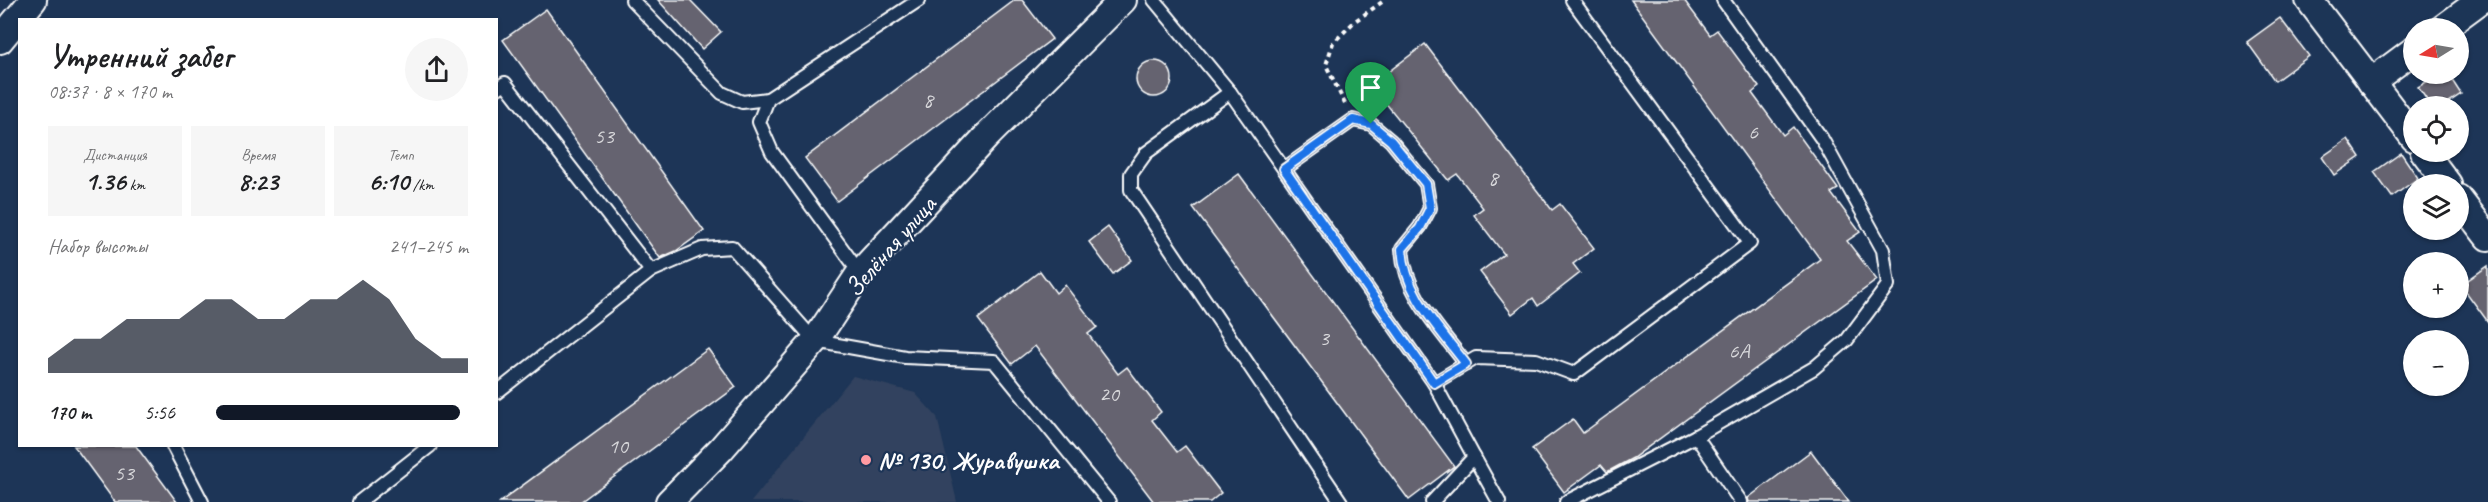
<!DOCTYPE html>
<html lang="ru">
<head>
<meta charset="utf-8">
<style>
  body { margin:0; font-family:Caveat,sans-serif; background:#f6f6f6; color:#202124; height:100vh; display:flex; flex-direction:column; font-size:22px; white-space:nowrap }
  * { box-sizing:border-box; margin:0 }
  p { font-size:20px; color:#757577 }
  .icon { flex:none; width:33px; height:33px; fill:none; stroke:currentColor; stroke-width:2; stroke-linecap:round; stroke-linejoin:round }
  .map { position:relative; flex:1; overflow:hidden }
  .drawer { position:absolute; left:18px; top:18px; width:480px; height:429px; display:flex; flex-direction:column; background:#fff; border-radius:0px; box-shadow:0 2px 4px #0004 }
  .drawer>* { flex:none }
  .needle { width:39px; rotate:259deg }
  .controls { position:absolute; left:2403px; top:18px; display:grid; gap:12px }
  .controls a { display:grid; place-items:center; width:66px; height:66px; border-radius:50%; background:#fff; box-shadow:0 2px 4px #0004; font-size:30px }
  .pin { position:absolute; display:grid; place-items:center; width:51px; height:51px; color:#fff; margin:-62px -26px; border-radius:50% 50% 50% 0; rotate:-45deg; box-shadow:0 0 6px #0007 }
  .pin .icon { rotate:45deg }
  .round { display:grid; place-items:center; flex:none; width:63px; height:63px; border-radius:32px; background:#f6f6f6 }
  .summary { display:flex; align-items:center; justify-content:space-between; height:102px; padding:0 30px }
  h1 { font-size:33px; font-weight:600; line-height:45px }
  .metrics { display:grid; grid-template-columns:repeat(3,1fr); gap:9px; height:102px; padding:6px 30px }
  .metrics div { display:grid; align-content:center; border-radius:0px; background:#f6f6f6; text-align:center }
  .metrics b { font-size:26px; font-weight:600 }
  .metrics small { font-size:16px; font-weight:400 }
  .metrics p { font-size:16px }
  .chart { height:168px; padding:12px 30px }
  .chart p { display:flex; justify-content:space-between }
  .chart svg { width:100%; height:108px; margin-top:6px; fill:#111827; opacity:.7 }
  ul { padding:0 30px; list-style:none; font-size:20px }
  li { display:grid; grid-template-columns:96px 72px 1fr; align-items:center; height:45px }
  li i { height:15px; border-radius:8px; background:#111827 }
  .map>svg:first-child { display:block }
  .built { fill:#33435e }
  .building { fill:#65646f; stroke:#fff; stroke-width:1.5 }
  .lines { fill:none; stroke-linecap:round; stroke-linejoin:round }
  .lane-casing { stroke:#fff; stroke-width:16 }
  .street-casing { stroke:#fff; stroke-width:30 }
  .path { stroke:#fff; stroke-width:4; stroke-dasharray:4.5 4.5; stroke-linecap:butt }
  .lane { stroke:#1d3557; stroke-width:12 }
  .street { stroke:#1d3557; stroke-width:26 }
  .route-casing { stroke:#fff; stroke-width:12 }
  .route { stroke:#1a73e8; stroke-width:8 }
  .poi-dot { fill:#ff9aa2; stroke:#1d3557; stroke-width:2 }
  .labels { text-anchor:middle; stroke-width:4.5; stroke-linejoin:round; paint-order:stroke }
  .number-label { font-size:22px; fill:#d8d8db }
  .street-label { font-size:26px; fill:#fff; stroke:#1d3557 }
  .poi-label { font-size:26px; font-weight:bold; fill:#fff; stroke:#1d3557; text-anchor:start }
</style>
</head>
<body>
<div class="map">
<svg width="2488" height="502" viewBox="0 0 2488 502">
  <rect width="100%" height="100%" fill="#1d3557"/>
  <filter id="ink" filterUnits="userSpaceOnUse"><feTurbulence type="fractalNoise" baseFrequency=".0167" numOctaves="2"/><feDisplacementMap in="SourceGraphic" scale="12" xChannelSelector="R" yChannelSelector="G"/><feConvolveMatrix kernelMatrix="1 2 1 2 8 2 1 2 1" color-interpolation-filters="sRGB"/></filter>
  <g filter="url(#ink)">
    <polygon class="built" points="853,376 915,393 937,417 957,502 751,502"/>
    <g class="building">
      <polygon points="658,0 690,0 721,32 702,49"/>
      <polygon points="1015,0 1022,0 1052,39 837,201 805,158"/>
      <polygon points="1631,0 1684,0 1710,35 1717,30 1759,87 1752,93 1783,135 1793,127 1838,189 1831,193 1860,232 1847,241 1877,280 1633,458 1607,472 1601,465 1564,492 1532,449 1573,419 1583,433 1820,259"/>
      <polygon points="546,9 704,231 676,251 660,258 503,40"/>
      <polygon points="2280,18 2309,56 2275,81 2247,42"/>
      <polygon points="1425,44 1552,210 1560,204 1594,248 1573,264 1580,273 1538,306 1533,298 1512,314 1480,272 1504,254 1474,215 1483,208 1457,174 1448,180 1371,85"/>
      <circle cx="1154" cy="79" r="18"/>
      <polygon points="2439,74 2448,74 2461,94 2443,106 2431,106 2418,87"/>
      <polygon points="2348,139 2360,157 2334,175 2322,157"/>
      <polygon points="2401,153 2418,178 2392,197 2374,172"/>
      <polygon points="1239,174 1454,466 1409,500 1193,208"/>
      <polygon points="1108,227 1132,260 1113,274 1089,242"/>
      <polygon points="2488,266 2488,322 2461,285"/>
      <polygon points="1040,271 1056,293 1065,285 1097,327 1088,334 1118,374 1127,367 1161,412 1152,420 1177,452 1185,446 1221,493 1210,502 1154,502 1035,346 1012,364 978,319"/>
      <polygon points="708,349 736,387 580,502 500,502"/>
      <polygon points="74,446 136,446 177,502 115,502"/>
      <polygon points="1811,451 1849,502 1749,502 1748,498"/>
    </g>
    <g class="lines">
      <g class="lane-casing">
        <g id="lane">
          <polyline points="632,0 722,93 742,102 768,99"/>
          <polyline points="1154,0 1230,92 1434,383 1476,358 1536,360 1574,374 1750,243 1572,0"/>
          <polyline points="1723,0 1822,139 1883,250 1888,285 1847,340 1814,368 1696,436 1741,502"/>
          <polyline points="496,89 505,83 651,271 702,249 732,247 815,341 905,357 994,361 1109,502"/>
          <polyline points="1230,92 1146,153 1131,174 1131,190 1341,502"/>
          <path d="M1284 169 1353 120 1371 124 1391 141 1426 184 1430 208 1420 227 1402 249C1405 295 1439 328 1466 364"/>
          <polyline points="860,273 772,152 759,122 768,99 919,0"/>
          <polyline points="496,393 651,271"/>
          <polyline points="173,446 202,502"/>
          <polyline points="1474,457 1499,502"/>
          <polyline points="359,502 430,446"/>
          <polyline points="1432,502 1474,457 1434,383"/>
          <polyline points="1566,502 1696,436"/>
        </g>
      </g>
      <g class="street-casing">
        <g id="street">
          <polyline points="2309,0 2414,138"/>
          <polyline points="2443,28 2481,0"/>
          <polyline points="0,40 33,0"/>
          <polyline points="2371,82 2414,50"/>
          <polyline points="2424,152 2448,184"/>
          <polyline points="2458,198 2488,237"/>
          <polyline points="669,502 721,449 815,341 860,273 986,137 1123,0"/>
        </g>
      </g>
      <polyline class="path" points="1345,104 1326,65 1333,43 1355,21 1385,0"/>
      <use href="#lane" class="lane"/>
      <use href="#street" class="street"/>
    </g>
  </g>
  <g class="lines" filter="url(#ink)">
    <g class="route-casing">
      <path id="route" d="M1353 120 1371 124 1391 141 1426 184 1430 208 1420 228 1402 249C1405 295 1439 328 1466 364L1434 383 1284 169Z"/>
    </g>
    <use href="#route" class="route"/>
  </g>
  <circle class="poi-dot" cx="866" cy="460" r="6"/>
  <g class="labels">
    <g class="number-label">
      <text x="928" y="107">8</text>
      <text x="1753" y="139">6</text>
      <text x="604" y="143">53</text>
      <text x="1493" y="185">8</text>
      <text x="1324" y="345">3</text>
      <text x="1739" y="358">6А</text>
      <text x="1109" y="401">20</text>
      <text x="618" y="453">10</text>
      <text x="124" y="480">53</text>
    </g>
    <g class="street-label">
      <text transform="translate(890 246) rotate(-49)" y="9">Зелёная улица</text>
    </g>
    <g class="poi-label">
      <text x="878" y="469">№ 130, Журавушка</text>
    </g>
  </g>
</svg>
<div class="controls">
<a><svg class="needle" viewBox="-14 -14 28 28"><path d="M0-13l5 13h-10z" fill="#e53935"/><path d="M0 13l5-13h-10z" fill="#757577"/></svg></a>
<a><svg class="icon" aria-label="locate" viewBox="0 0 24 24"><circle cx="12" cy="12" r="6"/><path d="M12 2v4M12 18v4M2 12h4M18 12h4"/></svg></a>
<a><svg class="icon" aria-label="layers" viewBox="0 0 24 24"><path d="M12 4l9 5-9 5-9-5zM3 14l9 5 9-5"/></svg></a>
<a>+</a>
<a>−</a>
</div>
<div class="pin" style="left:1371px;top:124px;background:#1e9e55"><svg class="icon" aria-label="arrive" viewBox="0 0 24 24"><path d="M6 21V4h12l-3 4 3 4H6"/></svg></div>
<section class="drawer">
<div class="summary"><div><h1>Утренний забег</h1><p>08:37 · 8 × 170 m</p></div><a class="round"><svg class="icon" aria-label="share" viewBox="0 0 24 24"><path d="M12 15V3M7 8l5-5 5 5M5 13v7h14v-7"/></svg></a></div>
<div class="metrics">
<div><p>Дистанция</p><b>1.36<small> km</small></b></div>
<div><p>Время</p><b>8:23</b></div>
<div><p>Темп</p><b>6:10<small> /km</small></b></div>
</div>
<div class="chart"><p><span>Набор высоты</span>241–245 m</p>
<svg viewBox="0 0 160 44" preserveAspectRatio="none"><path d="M0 44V38L10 30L20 30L30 22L40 22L50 22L60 14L70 14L80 22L90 22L100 14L110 14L120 6L130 14L140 30L150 38L160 38V44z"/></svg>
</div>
<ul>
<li><b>170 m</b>5:56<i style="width:97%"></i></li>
</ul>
</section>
</div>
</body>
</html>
